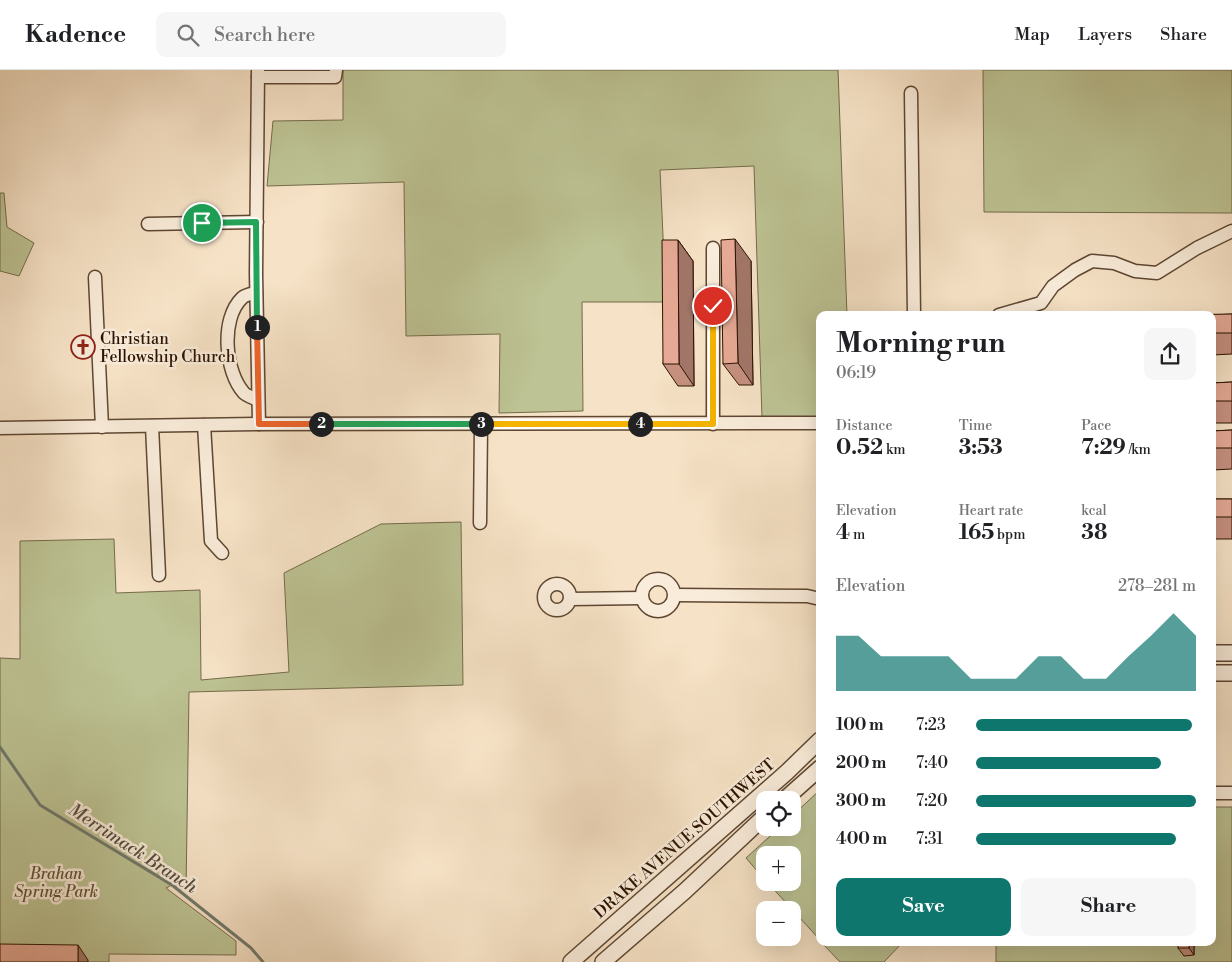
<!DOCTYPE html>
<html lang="en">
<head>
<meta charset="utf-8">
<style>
  body { margin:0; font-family:"Libre Bodoni",serif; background:#f6f6f6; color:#202124; height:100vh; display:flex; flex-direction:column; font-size:19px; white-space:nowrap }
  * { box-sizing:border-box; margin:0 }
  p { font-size:16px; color:#757577 }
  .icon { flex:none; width:28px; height:28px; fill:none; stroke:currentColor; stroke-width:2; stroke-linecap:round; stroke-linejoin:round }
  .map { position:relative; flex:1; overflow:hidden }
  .sheet { position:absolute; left:816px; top:241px; width:400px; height:635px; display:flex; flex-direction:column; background:#fff; border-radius:10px; box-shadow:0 5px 20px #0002 }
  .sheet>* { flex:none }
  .controls { position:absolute; left:756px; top:721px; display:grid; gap:10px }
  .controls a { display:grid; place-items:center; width:45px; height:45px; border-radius:10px; background:#fff; box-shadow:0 5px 20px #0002; font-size:25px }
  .pin { position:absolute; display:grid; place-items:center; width:42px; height:42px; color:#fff; margin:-21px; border:2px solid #fff; border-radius:50%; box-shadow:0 1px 5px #0007 }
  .km { position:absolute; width:25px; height:25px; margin:-12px; border-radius:50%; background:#222; color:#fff; font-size:14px; line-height:25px; text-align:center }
  .round { display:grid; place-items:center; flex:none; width:52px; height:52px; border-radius:10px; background:#f6f6f6 }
  .summary { display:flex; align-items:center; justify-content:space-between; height:85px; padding:0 20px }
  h1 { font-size:28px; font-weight:700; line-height:38px }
  .stats { display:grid; grid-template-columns:repeat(3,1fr); gap:8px; height:85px; padding:5px 20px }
  .stats div { display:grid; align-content:center }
  .stats b { font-size:21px; font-weight:700 }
  .stats small { font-size:14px; font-weight:400 }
  .stats p { font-size:14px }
  .chart { height:140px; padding:10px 20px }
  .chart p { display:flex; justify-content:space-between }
  .chart svg { width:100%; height:90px; margin-top:5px; fill:#0f766e; opacity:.7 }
  .action { display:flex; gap:10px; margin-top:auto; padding:10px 20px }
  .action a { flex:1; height:58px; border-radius:10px; background:#0f766e; color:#fff; font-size:20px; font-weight:700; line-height:58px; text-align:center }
  .action a+a { background:#f6f6f6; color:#202124 }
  ul { padding:0 20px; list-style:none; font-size:16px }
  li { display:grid; grid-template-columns:80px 60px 1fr; align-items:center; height:38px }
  li i { height:12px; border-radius:6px; background:#0f766e }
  header { display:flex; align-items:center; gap:30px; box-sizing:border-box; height:70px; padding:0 25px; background:#fff; border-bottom:1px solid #e0e0e0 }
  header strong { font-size:24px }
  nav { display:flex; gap:28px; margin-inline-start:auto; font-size:18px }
  .search { width:350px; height:45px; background:#f6f6f6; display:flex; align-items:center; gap:12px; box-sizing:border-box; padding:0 18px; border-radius:10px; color:#757577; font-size:19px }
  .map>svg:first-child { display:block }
  .green { fill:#bdc394; stroke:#746b4a }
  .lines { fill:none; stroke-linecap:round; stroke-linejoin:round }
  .stream { stroke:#70796d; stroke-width:3 }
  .minor-casing { stroke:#5e4732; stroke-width:15 }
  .tertiary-casing { stroke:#5e4732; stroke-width:18 }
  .minor { stroke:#f9ecda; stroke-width:12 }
  .tertiary { stroke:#f9ecda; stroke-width:15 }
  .wall { fill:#c69180; stroke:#2c1300 }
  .shaded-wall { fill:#a17668; stroke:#2c1300 }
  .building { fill:#e6a995; stroke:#2c1300 }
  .split-1-casing { stroke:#fff; stroke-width:10 }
  .split-2-casing { stroke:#fff; stroke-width:10 }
  .split-3-casing { stroke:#fff; stroke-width:10 }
  .split-4-casing { stroke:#fff; stroke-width:10 }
  .split-5-casing { stroke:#fff; stroke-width:10 }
  .split-1 { stroke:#22a559; stroke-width:6 }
  .split-2 { stroke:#f0652b; stroke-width:6 }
  .split-3 { stroke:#22a559; stroke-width:6 }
  .split-4 { stroke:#f5b400; stroke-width:6 }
  .split-5 { stroke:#f5b400; stroke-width:6 }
  .labels { text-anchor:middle; stroke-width:5; stroke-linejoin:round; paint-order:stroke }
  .poi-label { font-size:16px; fill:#2c1300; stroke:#f9ecda; text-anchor:start }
  .street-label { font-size:16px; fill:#2c1300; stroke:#f9ecda }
  .park-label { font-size:16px; font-style:italic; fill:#5f5134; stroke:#f9ecda }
  .water-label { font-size:18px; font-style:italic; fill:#544e40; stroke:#f9ecda }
</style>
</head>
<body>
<header>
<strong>Kadence</strong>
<div class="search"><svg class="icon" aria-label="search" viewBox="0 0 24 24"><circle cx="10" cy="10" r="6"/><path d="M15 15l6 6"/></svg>Search here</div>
<nav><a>Map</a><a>Layers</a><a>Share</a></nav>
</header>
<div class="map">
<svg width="1232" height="892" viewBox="0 0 1232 892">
  <rect width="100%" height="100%" fill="#f6e2c6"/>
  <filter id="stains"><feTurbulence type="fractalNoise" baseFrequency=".004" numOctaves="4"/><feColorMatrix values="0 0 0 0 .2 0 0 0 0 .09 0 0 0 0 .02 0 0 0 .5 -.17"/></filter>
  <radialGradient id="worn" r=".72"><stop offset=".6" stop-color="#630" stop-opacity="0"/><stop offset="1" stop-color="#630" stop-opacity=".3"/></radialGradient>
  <g class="green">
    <polygon points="343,0 838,0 847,245 820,245 820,348 762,348 754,96 660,100 666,232 582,232 583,341 499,343 500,264 406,266 404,112 267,116 273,51 343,50"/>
    <polygon points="983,0 1232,0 1232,143 984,142"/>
    <polygon points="0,123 4,123 7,157 34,173 19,206 0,201"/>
    <polygon points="461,452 463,615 189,622 186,821 172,815 166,818 236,871 236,885 109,884 109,892 0,892 0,588 20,589 20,471 114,469 116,523 200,520 201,610 289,602 284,503 381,454"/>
    <polygon points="820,720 820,870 768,813 792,812 792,785 765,785 765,810 746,788 779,758 792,758 793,745"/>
    <polygon points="1213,737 1232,737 1232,892 996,892 996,873 1212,872"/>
    <polygon points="822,873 902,873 884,892 840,892"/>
  </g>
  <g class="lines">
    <polyline class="stream" points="0,677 40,735 172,815 251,878 263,892"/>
    <g class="minor-casing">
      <g id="minor">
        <polyline points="258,0 256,204 259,354"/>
        <polyline points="258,7 335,7 336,0"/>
        <polyline points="911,23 914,245"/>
        <polyline points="148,154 257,152"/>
        <polyline points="713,178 713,354"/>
        <polyline points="95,207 102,357"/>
        <path d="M256 223C251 224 245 225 242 228 220 249 225 302 244 323 247 326 254 328 258 330"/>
        <polyline points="999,245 1041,233 1053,216 1075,200 1092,191 1114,193 1135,201 1157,203 1197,178 1232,161"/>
        <polyline points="204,355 211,471 222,483"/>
        <polyline points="152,356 159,505"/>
        <polyline points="0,358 259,354 820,353"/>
        <polyline points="480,453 481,354"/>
        <circle cx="658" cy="525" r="16"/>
        <circle cx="557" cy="527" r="13"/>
        <polyline points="675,525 807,526 820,529"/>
        <polyline points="570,529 642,528"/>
        <polyline points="1212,723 1232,723"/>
      </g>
    </g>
    <g class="tertiary-casing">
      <g id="tertiary">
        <polyline points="1212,583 1232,583"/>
        <polyline points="1212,603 1232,603"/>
        <polyline points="784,730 820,698"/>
        <polyline points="571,892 787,702 820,670"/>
        <polyline points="603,892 685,821 765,746"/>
      </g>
    </g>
    <use href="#minor" class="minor"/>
    <use href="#tertiary" class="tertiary"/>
  </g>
  <g class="wall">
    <polygon points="678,170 693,191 694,316 678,316 663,294"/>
    <polygon points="751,191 753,315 739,315 723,294"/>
    <polygon points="1232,244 1232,284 1212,285 1212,245"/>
    <polygon points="1232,312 1232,353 1212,353 1212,313"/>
    <polygon points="1232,360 1232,399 1212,400 1212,361"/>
    <rect x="1212" y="429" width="20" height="40"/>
    <polygon points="1194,872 1194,885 1184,886 1178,878"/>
  </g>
  <g class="shaded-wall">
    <polygon points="735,169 751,191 753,315 738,293"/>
    <polygon points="678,170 693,191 694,316 679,294"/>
    <polygon points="1189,872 1194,872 1194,885 1189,878"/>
    <polygon points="78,875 88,890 88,892 78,892"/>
  </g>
  <g class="building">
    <polygon points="735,169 738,293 723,294 721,170"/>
    <polygon points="662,170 678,170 679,294 663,294"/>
    <polygon points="1232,244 1232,263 1212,263 1212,245 1174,245"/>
    <polygon points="1232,312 1232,331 1212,331 1212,313"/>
    <polygon points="1232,360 1232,378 1212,378 1212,361"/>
    <rect x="1212" y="429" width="20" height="18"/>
    <rect x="1178" y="872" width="11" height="6"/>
    <polygon points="0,874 78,875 78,892 0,892"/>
  </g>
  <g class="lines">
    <g class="split-1-casing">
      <polyline id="split-1" points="202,153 256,152 257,257"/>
    </g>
    <g class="split-2-casing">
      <polyline id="split-2" points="257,257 259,354 321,354"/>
    </g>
    <g class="split-3-casing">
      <polyline id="split-3" points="321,354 481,354"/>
    </g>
    <g class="split-4-casing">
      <polyline id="split-4" points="481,354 640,354"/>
    </g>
    <g class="split-5-casing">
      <polyline id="split-5" points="640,354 713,354 713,236"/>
    </g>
    <use href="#split-1" class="split-1"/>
    <use href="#split-2" class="split-2"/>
    <use href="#split-3" class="split-3"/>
    <use href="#split-4" class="split-4"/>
    <use href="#split-5" class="split-5"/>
  </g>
  <defs>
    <g id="church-ring" transform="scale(1.25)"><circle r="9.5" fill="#f9ecda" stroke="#8f2418" stroke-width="1.5"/><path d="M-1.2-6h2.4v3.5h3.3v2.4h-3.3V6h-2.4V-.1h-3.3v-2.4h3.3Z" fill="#8f2418"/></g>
  </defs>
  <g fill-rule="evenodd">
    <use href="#church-ring" x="83" y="277"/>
  </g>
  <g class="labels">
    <g class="poi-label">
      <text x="100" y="274">Christian<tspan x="100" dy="18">Fellowship Church</tspan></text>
    </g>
    <g class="street-label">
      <text transform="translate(684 768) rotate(-41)" y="6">DRAKE AVENUE SOUTHWEST</text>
    </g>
    <g class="park-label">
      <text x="56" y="809">Brahan<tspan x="56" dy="18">Spring Park</tspan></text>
    </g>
    <g class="water-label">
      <text transform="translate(133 778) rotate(33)" y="6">Merrimack Branch</text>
    </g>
  </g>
  <rect width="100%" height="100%" filter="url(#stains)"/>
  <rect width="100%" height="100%" fill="url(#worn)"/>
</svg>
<div class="controls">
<a><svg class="icon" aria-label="locate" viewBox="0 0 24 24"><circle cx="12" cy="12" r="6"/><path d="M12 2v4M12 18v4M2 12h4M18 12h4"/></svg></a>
<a>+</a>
<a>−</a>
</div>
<div class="pin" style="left:202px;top:153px;background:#1e9e55"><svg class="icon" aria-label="arrive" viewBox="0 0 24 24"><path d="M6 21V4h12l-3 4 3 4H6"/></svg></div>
<div class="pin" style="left:713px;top:236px;background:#d93025"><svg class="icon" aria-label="check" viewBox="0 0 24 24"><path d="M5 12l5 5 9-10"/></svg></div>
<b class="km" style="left:257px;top:257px">1</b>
<b class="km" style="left:321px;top:354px">2</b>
<b class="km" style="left:481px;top:354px">3</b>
<b class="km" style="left:640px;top:354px">4</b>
<section class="sheet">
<div class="summary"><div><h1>Morning run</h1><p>06:19</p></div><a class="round"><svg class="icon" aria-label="share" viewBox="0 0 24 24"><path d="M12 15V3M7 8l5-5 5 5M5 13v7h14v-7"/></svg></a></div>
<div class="stats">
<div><p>Distance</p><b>0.52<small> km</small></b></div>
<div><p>Time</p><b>3:53</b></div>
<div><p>Pace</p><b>7:29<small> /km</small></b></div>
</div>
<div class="stats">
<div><p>Elevation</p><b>4<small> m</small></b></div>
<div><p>Heart rate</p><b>165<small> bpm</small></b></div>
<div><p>kcal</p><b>38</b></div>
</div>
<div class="chart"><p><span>Elevation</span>278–281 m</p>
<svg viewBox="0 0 160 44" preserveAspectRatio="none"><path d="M0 44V17L10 17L20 27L30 27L40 27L50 27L60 38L70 38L80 38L90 27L100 27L110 38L120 38L130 27L140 17L150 6L160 17V44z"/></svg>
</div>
<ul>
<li><b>100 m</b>7:23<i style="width:98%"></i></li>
<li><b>200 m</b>7:40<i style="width:84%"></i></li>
<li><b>300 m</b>7:20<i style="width:100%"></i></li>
<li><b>400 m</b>7:31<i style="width:91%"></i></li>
</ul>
<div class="action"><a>Save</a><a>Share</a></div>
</section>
</div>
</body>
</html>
